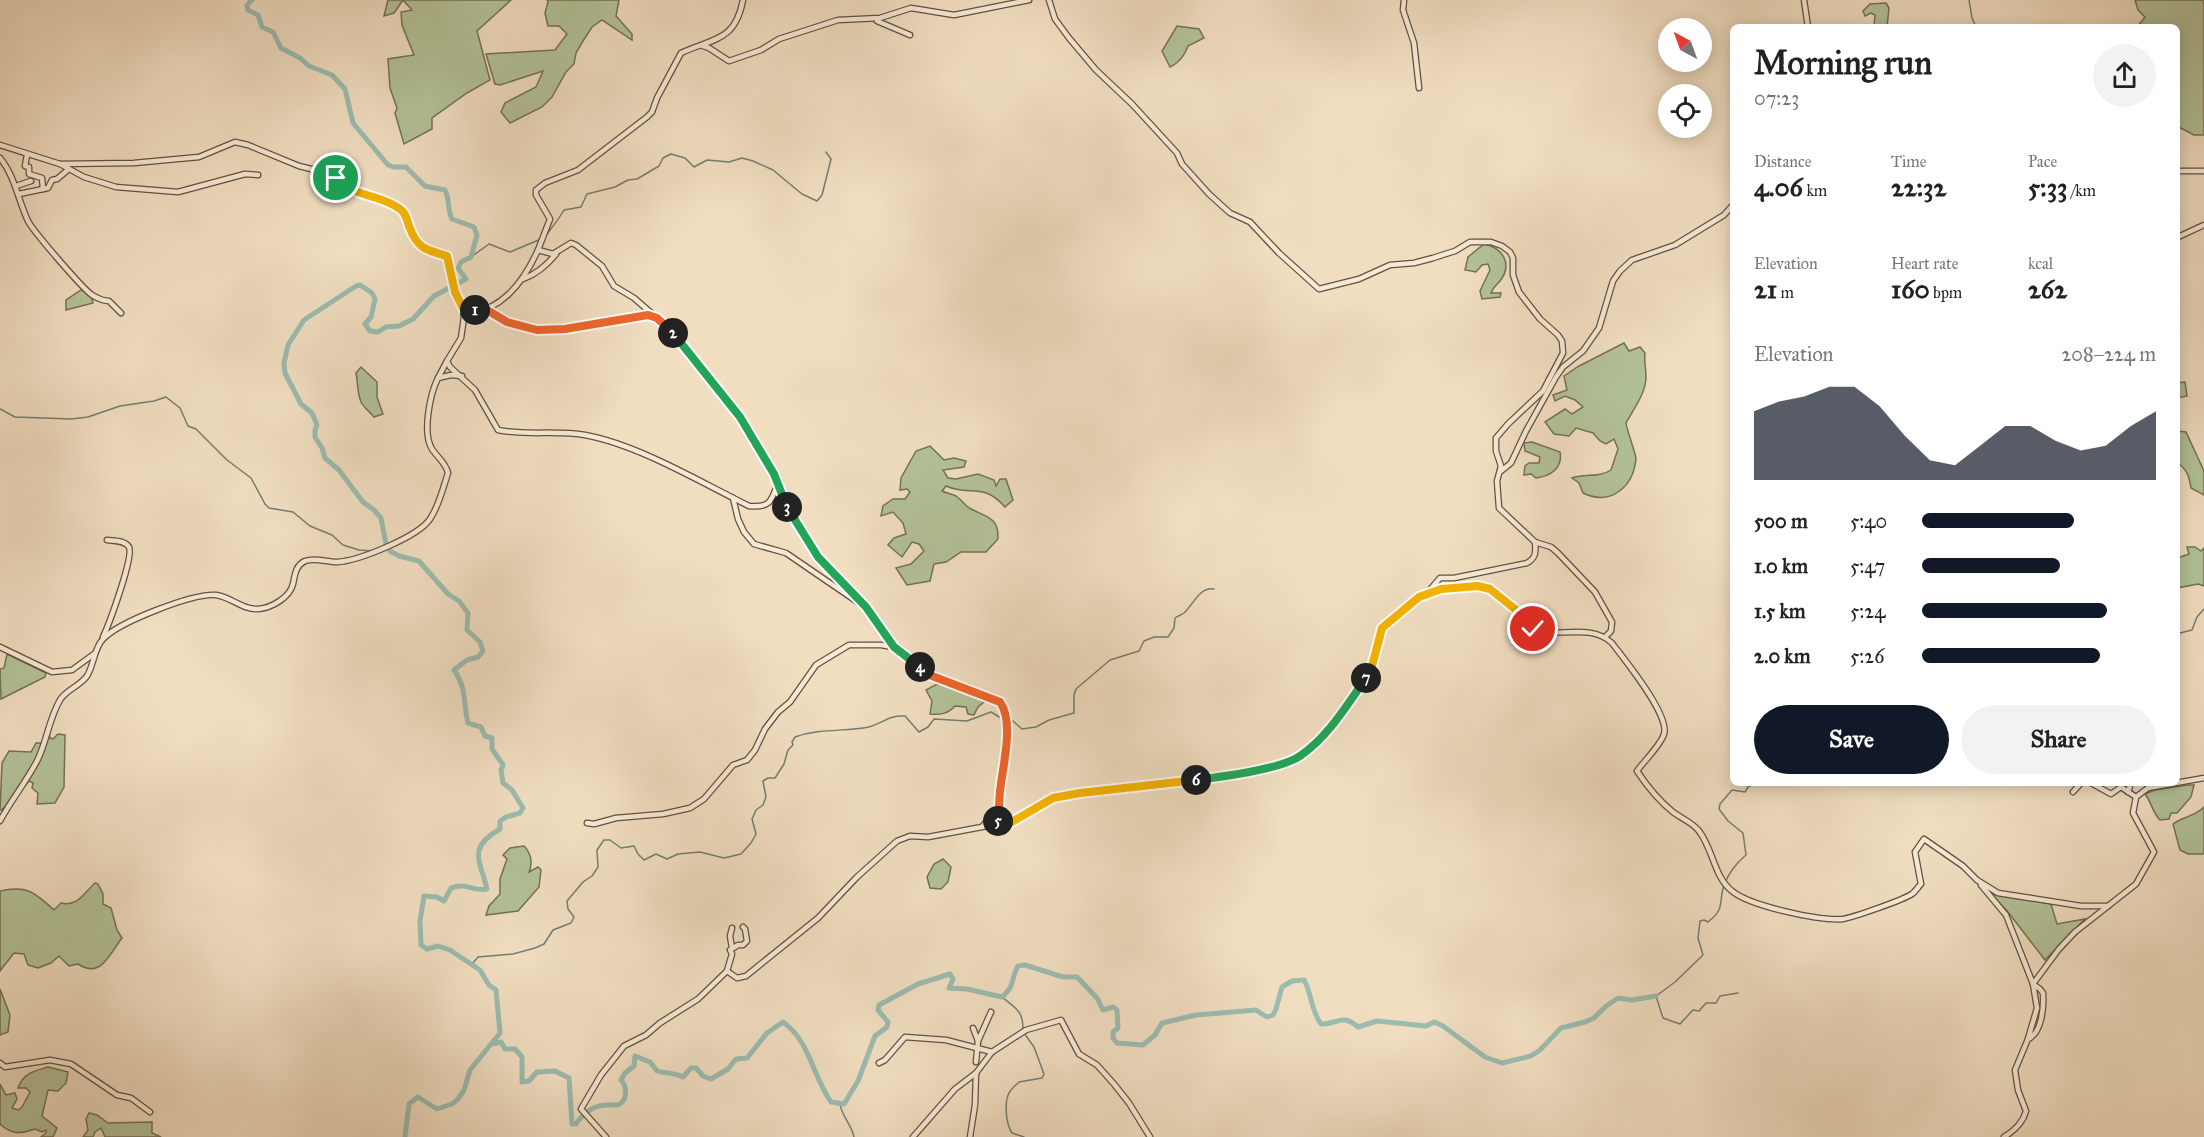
<!DOCTYPE html>
<html lang="en">
<head>
<meta charset="utf-8">
<style>
  body { margin:0; font-family:"IM FELL Great Primer",serif; background:#f2f2f2; color:#222; height:100vh; display:flex; flex-direction:column; font-size:22px; white-space:nowrap }
  * { box-sizing:border-box; margin:0 }
  p { font-size:20px; color:#767676 }
  .icon { flex:none; width:33px; height:33px; fill:none; stroke:currentColor; stroke-width:2; stroke-linecap:round; stroke-linejoin:round }
  .map { position:relative; flex:1; overflow:hidden }
  .sheet { position:absolute; left:1730px; top:24px; width:450px; height:762px; display:flex; flex-direction:column; background:#fff; border-radius:9px; box-shadow:0 3px 15px #0003 }
  .sheet>* { flex:none }
  .needle { width:39px; rotate:319deg }
  .tools { position:absolute; left:1658px; top:18px; display:grid; gap:12px }
  .tools a { display:grid; place-items:center; width:54px; height:54px; border-radius:50%; background:#fff; box-shadow:0 3px 15px #0003; font-size:30px }
  .pin { position:absolute; display:grid; place-items:center; width:51px; height:51px; color:#fff; margin:-26px; border:3px solid #fff; border-radius:50%; box-shadow:0 2px 6px #0007 }
  .km { position:absolute; width:30px; height:30px; margin:-15px; border-radius:50%; background:#222; color:#fff; font-size:16px; line-height:30px; text-align:center }
  .round { display:grid; place-items:center; flex:none; width:63px; height:63px; border-radius:32px; background:#f2f2f2 }
  .headline { display:flex; align-items:center; justify-content:space-between; height:102px; padding:0 24px }
  h1 { font-size:33px; font-weight:700; line-height:45px }
  .stats { display:grid; grid-template-columns:repeat(3,1fr); gap:9px; height:102px; padding:6px 24px }
  .stats div { display:grid; align-content:center }
  .stats b { font-size:26px; font-weight:700 }
  .stats small { font-size:16px; font-weight:400 }
  .stats p { font-size:16px }
  .chart { height:168px; padding:12px 24px }
  .chart p { display:flex; justify-content:space-between }
  .chart svg { width:100%; height:108px; margin-top:6px; fill:#111827; opacity:.7 }
  .cta { display:flex; gap:12px; margin-top:auto; padding:12px 24px }
  .cta a { flex:1; height:69px; border-radius:36px; background:#111827; color:#fff; font-size:24px; font-weight:700; line-height:69px; text-align:center }
  .cta a+a { background:#f2f2f2; color:#222 }
  ul { padding:0 24px; list-style:none; font-size:20px }
  li { display:grid; grid-template-columns:96px 72px 1fr; align-items:center; height:45px }
  li i { height:15px; border-radius:8px; background:#111827 }
  .map>svg:first-child { display:block }
  .green { fill:#b3c298; stroke:#747255; stroke-width:1.5 }
  .lines { fill:none; stroke-linecap:round; stroke-linejoin:round }
  .stream { stroke:#727e71; stroke-width:1.5 }
  .river { stroke:#9bbcb0; stroke-width:5 }
  .minor-casing { stroke:#64503e; stroke-width:7 }
  .minor { stroke:#f6ead7; stroke-width:4.5 }
  .split-1-casing { stroke:#fff; stroke-width:12 }
  .split-2-casing { stroke:#fff; stroke-width:12 }
  .split-3-casing { stroke:#fff; stroke-width:12 }
  .split-4-casing { stroke:#fff; stroke-width:12 }
  .split-5-casing { stroke:#fff; stroke-width:12 }
  .split-6-casing { stroke:#fff; stroke-width:12 }
  .split-7-casing { stroke:#fff; stroke-width:12 }
  .split-8-casing { stroke:#fff; stroke-width:12 }
  .split-1 { stroke:#f5b400; stroke-width:8 }
  .split-2 { stroke:#f0652b; stroke-width:8 }
  .split-3 { stroke:#22a559; stroke-width:8 }
  .split-4 { stroke:#22a559; stroke-width:8 }
  .split-5 { stroke:#f0652b; stroke-width:8 }
  .split-6 { stroke:#f5b400; stroke-width:8 }
  .split-7 { stroke:#22a559; stroke-width:8 }
  .split-8 { stroke:#f5b400; stroke-width:8 }
</style>
</head>
<body>
<div class="map">
<svg width="2204" height="1137" viewBox="0 0 2204 1137">
  <rect width="100%" height="100%" fill="#f1dec1"/>
  <filter id="stains"><feTurbulence type="fractalNoise" baseFrequency=".00333" numOctaves="4"/><feColorMatrix values="0 0 0 0 .2 0 0 0 0 .09 0 0 0 0 .02 0 0 0 .5 -.17"/></filter>
  <radialGradient id="worn" r=".72"><stop offset=".6" stop-color="#630" stop-opacity="0"/><stop offset="1" stop-color="#630" stop-opacity=".3"/></radialGradient>
  <g class="green">
    <polygon points="388,0 511,0 477,31 490,80 467,93 432,118 432,129 404,144 395,113 397,108 390,88 388,59 414,55 402,25 401,12 412,10 403,0 394,13 384,16"/>
    <polygon points="547,0 619,0 616,16 632,34 632,40 602,20 592,27 583,41 576,53 574,64 566,72 552,97 542,107 510,123 501,112 505,103 536,87 543,71 500,85 495,84 486,54 555,50 567,34 559,26 548,26 545,13 548,2"/>
    <polygon points="2135,0 2202,0 2204,2 2204,135 2194,135 2177,126 2176,27 2137,27 2145,17 2138,10"/>
    <polygon points="1886,3 1889,8 1887,27 1874,27 1875,15 1871,13 1865,16 1863,11 1870,4"/>
    <path d="M1177 26 1199 29 1204 38 1188 46C1184 56 1180 62 1170 67L1162 51Z"/>
    <path d="M1484 244C1503 248 1513 264 1500 281 1496 286 1493 287 1491 293H1501L1500 297 1482 299 1480 291 1490 270 1488 264 1482 265 1476 272 1465 270 1468 257Z"/>
    <path d="M81 290C88 291 92 296 93 303L66 310V300Z"/>
    <path d="M1624 343 1629 351 1640 347 1645 353C1644 362 1646 368 1646 377 1646 393 1633 410 1626 423 1627 431 1636 454 1636 459 1633 488 1610 506 1583 493L1579 483 1572 478C1586 473 1599 478 1611 470L1618 449 1614 439 1606 444 1600 441 1593 433 1576 428 1569 436 1554 434 1545 422 1565 409 1572 414 1583 407 1575 400 1565 396 1555 401 1553 395 1567 390 1564 376 1579 366Z"/>
    <path d="M361 367 377 382V397L383 414 374 417C370 412 364 408 361 402 357 393 358 382 356 373Z"/>
    <polygon points="2185,382 2187,396 2177,398 2177,383"/>
    <path d="M2177 431 2186 432 2204 471V495L2191 488C2189 475 2187 470 2177 462Z"/>
    <path d="M1532 442 1560 452C1563 468 1551 476 1536 478L1531 474 1524 475 1525 466 1529 463H1539L1540 457 1525 451 1524 443Z"/>
    <path d="M930 446 944 460 954 458 966 461 964 467 943 470 948 478 956 479 978 474 994 480 996 486 1000 479H1006L1013 500 1005 507C982 481 970 497 946 486L942 491C946 493 952 494 956 496 962 500 965 506 971 509 986 517 999 517 998 539L986 552H961L946 562 934 564 930 581 907 585 896 568 911 564 924 551 919 544 912 542 902 557 888 545 894 538 906 534 903 523 893 512 881 516 883 506 893 499H905L910 492 907 489 900 490 901 478 916 451Z"/>
    <polygon points="2187,547 2195,547 2201,551 2204,548 2204,586 2198,584 2177,588 2177,558 2189,554"/>
    <polygon points="7,654 46,673 45,677 1,699 0,669 4,668"/>
    <path d="M939 683 972 694 984 702 978 707 974 715 968 714 966 707 955 706C948 714 940 715 930 714L932 701 926 690Z"/>
    <polygon points="49,733 50,738 53,739 58,734 65,735 64,787 55,803 37,804 38,793 32,788 33,783 29,781 2,810 0,810 2,763 9,751 31,752 36,743 42,743"/>
    <path d="M2188 785H2194L2191 797 2177 813H2171L2169 819 2160 820C2152 812 2152 803 2145 794L2155 790Z"/>
    <path d="M2204 807V854H2188L2180 850 2173 824C2184 816 2194 817 2204 807Z"/>
    <path d="M524 846C531 853 533 863 529 872L538 867 541 870 539 887 518 911 486 915 489 906 500 894V879L507 859 503 855 510 848Z"/>
    <polygon points="943,859 951,867 948,882 941,889 930,888 927,877 934,864"/>
    <path d="M95 883 98 884 103 894V904L111 908 117 930 122 938C109 955 101 979 78 964L69 966 59 956 51 963 38 968 28 965 24 954 14 953 0 971V891C27 885 34 892 54 910L61 903C78 907 84 893 95 883Z"/>
    <polygon points="1991,894 2051,904 2057,924 2085,919 2045,960 2008,912"/>
    <polygon points="0,989 10,1015 8,1032 0,1035"/>
    <path d="M48 1067 68 1072 66 1083 58 1091 48 1090 42 1116 57 1128 53 1137H41L46 1133V1130L42 1132 35 1129C20 1134 12 1135 0 1124V1084L6 1095 15 1093 17 1099 12 1108 18 1110 22 1107 30 1092 26 1088H18C23 1073 34 1071 48 1067Z"/>
    <polygon points="89,1113 97,1115 108,1123 152,1122 152,1133 161,1137 105,1137 101,1128 95,1132 93,1137 83,1137 88,1130 86,1119"/>
  </g>
  <g class="lines">
    <g class="stream">
      <polyline points="1969,0 1972,18 1976,27"/>
      <path d="M547 234C553 226 559 219 564 210L581 207 587 194 615 187 628 180 637 179 659 166 663 158 671 154 685 158 694 167 707 160 729 162 742 158 753 161 773 170 802 194 817 201 822 195 831 159 826 152"/>
      <polyline points="471,257 489,244 510,252 541,239"/>
      <polyline points="0,409 15,417 71,419 88,417 120,406 154,401 166,397 180,408 188,426 196,429 227,460 251,478 265,504 269,508 293,512 310,526 332,535 343,545 359,550 372,551"/>
      <polyline points="2176,634 2192,630 2197,617 2204,609"/>
      <path d="M472 964 478 957 513 954 535 948 544 944 553 930 571 923 574 917 568 909 567 901 583 882 592 876 598 867 597 850 604 840H610L621 848 634 846 638 854 644 860 656 854 667 859 678 854 700 852 724 858 741 854 751 843 756 834 752 819 756 810 763 805 766 797 763 781 768 778H775L784 764 788 750 793 745 792 742 795 737C821 728 844 732 869 727 884 723 888 715 905 716L919 732 928 727 934 719 967 721 991 712 1006 721H1013L1022 729 1036 727 1049 720 1074 713V695L1076 689 1110 660 1139 651 1144 641 1154 637H1168L1174 628 1175 618C1178 616 1181 615 1184 613 1193 605 1200 586 1214 589"/>
      <path d="M1738 993 1720 996 1716 1003H1706L1699 1011 1693 1010 1680 1024 1663 1018 1656 996 1675 982 1703 955 1698 938 1700 921 1704 920 1708 922C1726 908 1718 903 1724 885 1728 874 1737 862 1746 855L1743 833 1728 821 1719 809 1720 804 1732 790 1745 792 1748 787 1755 783"/>
      <path d="M1002 997C1016 1009 1023 1010 1023 1030"/>
      <path d="M1024 1033 1034 1047 1044 1074 1042 1078 1019 1082C1016 1085 1011 1089 1009 1093 1004 1103 1006 1124 1012 1133L1024 1137"/>
      <path d="M840 1104C842 1117 852 1125 854 1137"/>
    </g>
    <g class="river">
      <path d="M252 0 247 5 248 10 258 15 262 27 273 32 281 48 300 58 309 66 332 75 345 89 353 123 388 165 394 167H406L425 186 445 190C450 199 447 209 452 219L474 227 477 235 471 257 461 262 458 268 466 279 434 296 413 319 399 326 386 327 378 332 370 331 365 324 371 317 375 299 372 293 360 285 356 286 304 320 288 345 284 363 285 373 301 404 312 413 317 425 315 430V437L322 448 325 458 339 470 363 502 374 510 381 518 386 544 390 551 399 556 419 561 448 594 459 601 468 613 467 630 480 642 483 651 478 657 467 660 454 670C467 688 463 703 468 723L481 727 485 736 492 738V749L503 765 501 770 503 783 512 790 523 808 520 813 506 817 500 821V829C467 848 480 860 487 889 473 892 467 882 451 888L444 901 437 897 424 896 420 921 421 945 427 949 438 946 450 950 480 970 489 985 496 990 500 1033 470 1070 464 1090 458 1099 452 1104 437 1109 418 1097 409 1104 405 1137"/>
      <path d="M493 1044 501 1042 505 1049H515L522 1057V1082L529 1081 537 1072 555 1071 569 1078 572 1124H576C584 1112 594 1105 608 1105 609 1105 618 1105 618 1105 628 1101 627 1086 621 1080L625 1073 634 1066 635 1056 650 1062 657 1071C666 1074 674 1072 683 1077L691 1068H696L703 1076 711 1079 728 1069 736 1059 747 1058 767 1033 783 1022C810 1041 813 1077 831 1102L844 1104 858 1081 875 1036 887 1027 888 1022 878 1010 879 1005 918 984 950 974 953 979 949 988 967 989 1002 997C1016 985 1010 980 1018 966L1025 965 1063 977H1077L1097 998 1103 1010 1113 1007 1117 1010 1118 1028 1113 1032V1038L1117 1043 1143 1045 1155 1035 1162 1023 1196 1015 1256 1010 1267 1017 1273 1015 1276 1009 1282 987 1292 981 1304 980C1312 994 1311 1011 1321 1024 1339 1024 1341 1013 1358 1027L1377 1021 1426 1026 1434 1022 1443 1026 1485 1057 1502 1063 1531 1056 1540 1050 1561 1028 1585 1022 1594 1018 1605 1007 1618 998 1632 1000 1656 996"/>
    </g>
    <g class="minor-casing">
      <g id="minor">
        <path d="M743 0C735 42 713 38 681 53L657 98 652 112 647 117 578 170 545 183 536 190V195L550 219 538 250 553 254 571 243 576 245 602 266 614 286 634 298 672 331 737 412 779 482 788 512 818 557 866 607 893 647 932 676 1000 702 1003 706 1006 724 998 824"/>
        <polyline points="1049,0 1055,19 1069,38 1096,70 1132,104 1177,153 1182,164 1209,194 1230,213 1250,222 1279,253 1319,289 1359,279 1390,265 1414,263 1433,258 1455,251 1470,242 1491,242 1502,246 1510,252 1513,258 1513,275 1519,292 1540,319 1558,335 1562,341 1563,353 1543,391 1508,424 1496,438 1496,451 1501,466 1497,481 1499,508 1535,542 1551,547 1558,553 1595,592 1612,622 1611,631 1605,637"/>
        <polyline points="1404,0 1403,10 1414,43 1419,88"/>
        <polyline points="1804,0 1808,27"/>
        <polyline points="877,21 910,35"/>
        <polyline points="703,46 709,48 729,61 761,50 779,39 838,20 880,18 911,8 954,15 1029,0"/>
        <path d="M0 145 60 164 134 163 199 157 235 142 248 145 299 166 331 174 352 191 380 199 399 208 406 215 414 239 422 248 447 257 455 292 462 303 464 317 461 338 447 361 450 367 475 390 498 430C527 436 557 430 585 435 639 445 700 482 749 506 771 508 771 501 778 483"/>
        <polyline points="27,155 25,166 29,167 29,174 42,178 43,189"/>
        <path d="M0 158C15 176 18 200 28 221 33 231 82 288 92 295 97 298 103 301 109 301L121 313"/>
        <polyline points="60,164 84,177 116,187 178,192 245,174 258,175"/>
        <polyline points="2176,171 2204,171"/>
        <polyline points="16,186 31,181"/>
        <polyline points="19,194 48,188 52,180 57,179 69,169"/>
        <polyline points="2176,238 2204,225"/>
        <path d="M523 279C537 274 547 265 556 254"/>
        <polyline points="463,308 487,310 507,322 537,329 565,329 637,315 648,315 655,317"/>
        <path d="M464 317C503 308 522 285 538 250"/>
        <polyline points="438,378 447,361"/>
        <polyline points="1501,471 1511,463 1526,431 1556,377 1563,367 1583,351 1599,328 1613,281 1620,271 1632,260 1675,245 1724,215 1732,206"/>
        <polyline points="733,498 738,519 744,532 754,544 786,553 862,605"/>
        <path d="M1428 592 1440 578H1454L1527 563C1536 558 1536 552 1535 542"/>
        <path d="M103 637C109 624 134 557 129 547 125 540 114 541 107 540"/>
        <polyline points="0,647 52,672 72,670 94,654"/>
        <polyline points="2091,783 2111,794 2121,787 2136,797"/>
        <polyline points="2073,792 2081,783"/>
        <polyline points="2128,792 2131,783"/>
        <path d="M0 821C11 800 27 781 38 759 47 740 49 719 60 700 66 690 80 686 87 676 94 665 94 648 103 639 119 622 193 593 216 595 231 597 243 610 258 609 272 608 290 597 293 584 295 575 295 566 305 561 315 557 326 562 337 562 358 561 418 537 430 519 439 506 443 488 448 473 446 463 437 457 432 449 422 433 430 394 438 378L451 375 462 376"/>
        <polyline points="587,823 594,824 616,818 663,814 690,808 704,799 733,765 747,760 755,750 765,729 778,712 790,702 816,665 849,645 881,645 893,647"/>
        <polyline points="983,826 998,807"/>
        <path d="M1981 885 2006 915 2033 984 2040 989 2043 993C2044 1007 2042 1033 2028 1039"/>
        <polyline points="732,948 730,936 732,928"/>
        <polyline points="727,971 732,954 730,950 738,945 743,945 747,941 745,929 743,927"/>
        <polyline points="973,1028 978,1041 976,1062"/>
        <polyline points="978,1041 991,1012"/>
        <polyline points="0,1063 5,1067 50,1060 71,1064 117,1095 131,1098 150,1112"/>
        <polyline points="879,1063 885,1060 905,1037 946,1040 992,1052"/>
        <path d="M606 1137 581 1109 601 1075 624 1046 646 1035 660 1023 698 999 727 971 737 978 746 976 818 918 857 877 897 841 910 836 928 837 998 824 1005 826 1053 798 1136 786 1207 779 1281 765C1321 748 1343 711 1367 676L1371 670 1382 628 1419 597 1441 589 1478 586 1490 589 1520 613 1536 632C1561 636 1592 624 1612 643 1624 659 1670 715 1664 734 1661 745 1644 761 1637 771 1647 786 1659 801 1673 812 1682 819 1692 822 1699 831 1713 849 1714 877 1732 891 1750 906 1819 921 1843 919 1854 917 1903 900 1912 894 1915 892 1918 887 1921 884L1915 852 1924 839 1963 866 1977 880 1998 893 2081 906H2108"/>
        <polyline points="913,1137 955,1089 976,1073"/>
        <polyline points="970,1137 975,1105 976,1073 992,1052 1026,1030 1061,1020 1079,1054 1097,1065 1114,1084 1129,1103 1150,1137"/>
        <path d="M2004 1137C2014 1131 2023 1123 2026 1111L2018 1090 2015 1070 2028 1039 2037 1008 2033 984 2059 949 2075 932 2136 884 2154 852 2133 813 2136 797 2148 788 2204 778"/>
      </g>
    </g>
    <use href="#minor" class="minor"/>
  </g>
  <g class="lines">
    <g class="split-1-casing">
      <path id="split-1" d="M336 178C356 198 380 194 400 209 406 213 407 220 409 226 417 248 425 250 447 256L455 292 463 308 475 310"/>
    </g>
    <g class="split-2-casing">
      <polyline id="split-2" points="475,310 487,310 507,322 537,330 565,329 648,315 657,318 673,333"/>
    </g>
    <g class="split-3-casing">
      <polyline id="split-3" points="673,333 740,417 774,474 787,507"/>
    </g>
    <g class="split-4-casing">
      <polyline id="split-4" points="787,507 818,557 866,607 894,647 920,667"/>
    </g>
    <g class="split-5-casing">
      <path id="split-5" d="M920 667 932 676 1000 702C1015 723 1002 768 1000 792 999 802 999 812 998 821"/>
    </g>
    <g class="split-6-casing">
      <polyline id="split-6" points="998,821 998,824 1005,826 1053,798 1080,793 1196,780"/>
    </g>
    <g class="split-7-casing">
      <path id="split-7" d="M1196 780C1221 777 1281 769 1300 756 1328 737 1347 705 1366 678"/>
    </g>
    <g class="split-8-casing">
      <polyline id="split-8" points="1366,678 1371,670 1382,628 1419,597 1441,589 1478,586 1490,589 1520,613 1533,629"/>
    </g>
    <use href="#split-1" class="split-1"/>
    <use href="#split-2" class="split-2"/>
    <use href="#split-3" class="split-3"/>
    <use href="#split-4" class="split-4"/>
    <use href="#split-5" class="split-5"/>
    <use href="#split-6" class="split-6"/>
    <use href="#split-7" class="split-7"/>
    <use href="#split-8" class="split-8"/>
  </g>
  <rect width="100%" height="100%" filter="url(#stains)"/>
  <rect width="100%" height="100%" fill="url(#worn)"/>
</svg>
<div class="tools">
<a><svg class="needle" viewBox="-14 -14 28 28"><path d="M0-13l5 13h-10z" fill="#e53935"/><path d="M0 13l5-13h-10z" fill="#767676"/></svg></a>
<a><svg class="icon" aria-label="locate" viewBox="0 0 24 24"><circle cx="12" cy="12" r="6"/><path d="M12 2v4M12 18v4M2 12h4M18 12h4"/></svg></a>
</div>
<div class="pin" style="left:336px;top:178px;background:#1e9e55"><svg class="icon" aria-label="arrive" viewBox="0 0 24 24"><path d="M6 21V4h12l-3 4 3 4H6"/></svg></div>
<div class="pin" style="left:1533px;top:629px;background:#d93025"><svg class="icon" aria-label="check" viewBox="0 0 24 24"><path d="M5 12l5 5 9-10"/></svg></div>
<b class="km" style="left:475px;top:310px">1</b>
<b class="km" style="left:673px;top:333px">2</b>
<b class="km" style="left:787px;top:507px">3</b>
<b class="km" style="left:920px;top:667px">4</b>
<b class="km" style="left:998px;top:821px">5</b>
<b class="km" style="left:1196px;top:780px">6</b>
<b class="km" style="left:1366px;top:678px">7</b>
<section class="sheet">
<div class="headline"><div><h1>Morning run</h1><p>07:23</p></div><a class="round"><svg class="icon" aria-label="share" viewBox="0 0 24 24"><path d="M12 15V3M7 8l5-5 5 5M5 13v7h14v-7"/></svg></a></div>
<div class="stats">
<div><p>Distance</p><b>4.06<small> km</small></b></div>
<div><p>Time</p><b>22:32</b></div>
<div><p>Pace</p><b>5:33<small> /km</small></b></div>
</div>
<div class="stats">
<div><p>Elevation</p><b>21<small> m</small></b></div>
<div><p>Heart rate</p><b>160<small> bpm</small></b></div>
<div><p>kcal</p><b>262</b></div>
</div>
<div class="chart"><p><span>Elevation</span>208–224 m</p>
<svg viewBox="0 0 160 44" preserveAspectRatio="none"><path d="M0 44V16L10 12L20 10L30 6L40 6L50 14L60 26L70 36L80 38L90 30L100 22L110 22L120 28L130 32L140 30L150 22L160 16V44z"/></svg>
</div>
<ul>
<li><b>500 m</b>5:40<i style="width:65%"></i></li>
<li><b>1.0 km</b>5:47<i style="width:59%"></i></li>
<li><b>1.5 km</b>5:24<i style="width:79%"></i></li>
<li><b>2.0 km</b>5:26<i style="width:76%"></i></li>
</ul>
<div class="cta"><a>Save</a><a>Share</a></div>
</section>
</div>
</body>
</html>
